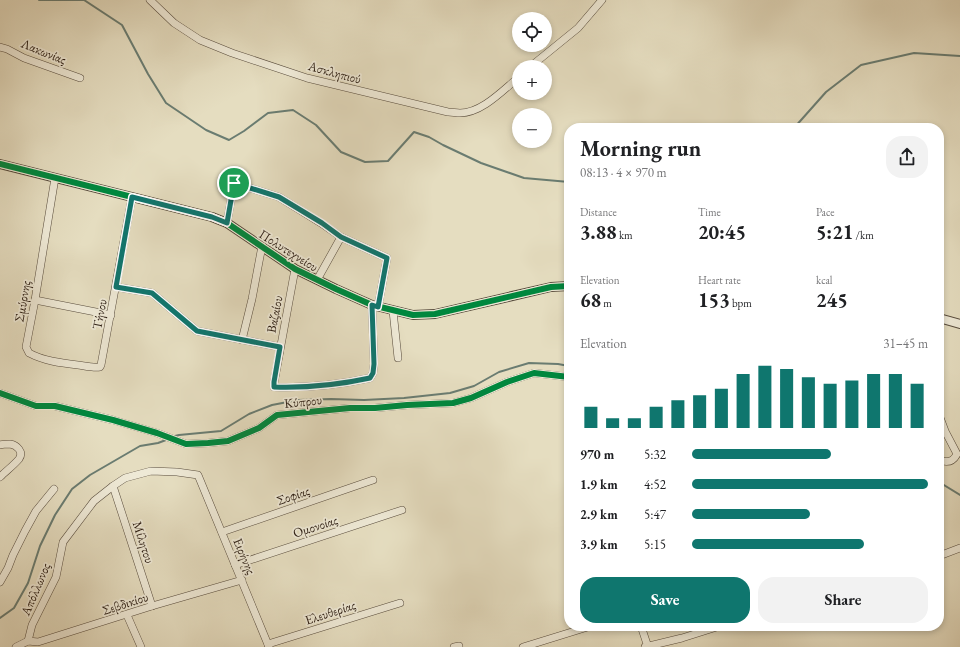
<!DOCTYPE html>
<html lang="en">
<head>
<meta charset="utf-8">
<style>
  body { margin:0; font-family:"EB Garamond",serif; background:#f2f2f2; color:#202124; height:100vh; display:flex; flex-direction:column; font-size:15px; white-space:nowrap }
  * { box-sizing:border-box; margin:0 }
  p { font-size:13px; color:#757577 }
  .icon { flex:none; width:22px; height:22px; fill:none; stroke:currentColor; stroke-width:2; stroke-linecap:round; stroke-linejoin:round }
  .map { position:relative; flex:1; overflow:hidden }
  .drawer { position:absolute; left:564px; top:123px; width:380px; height:508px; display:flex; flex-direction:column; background:#fff; border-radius:16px; box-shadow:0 2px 6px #0003 }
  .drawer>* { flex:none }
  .controls { position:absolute; left:512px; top:12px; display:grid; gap:8px }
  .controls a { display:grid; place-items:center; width:40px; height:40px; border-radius:50%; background:#fff; box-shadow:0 2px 6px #0003; font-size:20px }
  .pin { position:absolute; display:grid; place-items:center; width:34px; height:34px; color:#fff; margin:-17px; border:2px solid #fff; border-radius:50%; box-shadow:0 1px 4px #0007 }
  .round { display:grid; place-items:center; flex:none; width:42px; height:42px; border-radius:16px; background:#f2f2f2 }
  .overview { display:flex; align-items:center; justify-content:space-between; height:68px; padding:0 16px }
  h1 { font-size:22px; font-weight:700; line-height:30px }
  .figures { display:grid; grid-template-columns:repeat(3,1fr); gap:6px; height:68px; padding:4px 16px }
  .figures div { display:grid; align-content:center }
  .figures b { font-size:20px; font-weight:700 }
  .figures small { font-size:11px; font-weight:400 }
  .figures p { font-size:11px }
  .chart { height:112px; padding:8px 16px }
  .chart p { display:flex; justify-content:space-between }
  .chart svg { width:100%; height:72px; margin-top:4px; stroke:#0f766e; stroke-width:6 }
  .cta { display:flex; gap:8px; margin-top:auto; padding:8px 16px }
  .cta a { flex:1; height:46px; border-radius:16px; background:#0f766e; color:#fff; font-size:16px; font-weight:700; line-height:46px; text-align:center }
  .cta a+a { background:#f2f2f2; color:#202124 }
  ul { padding:0 16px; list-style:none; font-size:13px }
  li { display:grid; grid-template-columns:64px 48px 1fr; align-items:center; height:30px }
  li i { height:10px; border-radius:5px; background:#0f766e }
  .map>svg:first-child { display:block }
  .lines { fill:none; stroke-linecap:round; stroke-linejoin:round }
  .stream { stroke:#6a7c71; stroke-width:2 }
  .minor-casing { stroke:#584c3d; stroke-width:8 }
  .tertiary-casing { stroke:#584c3d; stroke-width:10 }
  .minor { stroke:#eee9d6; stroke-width:7 }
  .tertiary { stroke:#eee9d6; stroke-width:8 }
  .cycleway-casing { stroke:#eee9d6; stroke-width:8 }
  .cycleway { stroke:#00873e; stroke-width:6 }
  .route-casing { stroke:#fff; stroke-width:8 }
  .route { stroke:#0f766e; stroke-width:5 }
  .labels { text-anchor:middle; stroke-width:3.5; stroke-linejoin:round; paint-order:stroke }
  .street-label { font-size:13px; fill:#291b11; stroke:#eee9d6 }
</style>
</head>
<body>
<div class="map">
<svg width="960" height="647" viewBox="0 0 960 647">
  <rect width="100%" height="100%" fill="#e5ddc0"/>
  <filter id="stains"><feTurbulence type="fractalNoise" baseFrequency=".005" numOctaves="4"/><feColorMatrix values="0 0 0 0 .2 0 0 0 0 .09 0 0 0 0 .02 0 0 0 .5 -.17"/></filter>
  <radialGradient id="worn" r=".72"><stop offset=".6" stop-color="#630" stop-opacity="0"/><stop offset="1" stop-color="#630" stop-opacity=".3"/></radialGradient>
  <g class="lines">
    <g class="stream">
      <polyline points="39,0 84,0 122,25 148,74 166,103 206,130 229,140 244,131 268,113 293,110 316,125 341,152 365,162 388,161 414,132 429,137 443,145 481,163 524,178 569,182"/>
      <polyline points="794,128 826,92 861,65 914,53 960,56"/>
      <polyline points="175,436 179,435 221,431 249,414 272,405 298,400 331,399 364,400 404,398 450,393 474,386 499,372 529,363 558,364 569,366"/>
      <polyline points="939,482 960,495"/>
      <polyline points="0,618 14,608 28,583 40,546 55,515 72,489 90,475 140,446 158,443 166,440"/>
    </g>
    <g class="minor-casing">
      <g id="minor">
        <path d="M150 0 174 23 200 40 232 53 307 78 448 112C452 112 456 113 460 113 482 113 503 90 519 77"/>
        <polyline points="0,47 7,49 24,58 80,78"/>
        <polyline points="530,67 578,28 602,0"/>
        <path d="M55 178 35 300 26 347 29 353C44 361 61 363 78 365 85 366 93 368 100 367L101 365 132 197"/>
        <polyline points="227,223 234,183 279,197 321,223 341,237 387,258 378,307"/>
        <path d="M295 269 274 383V387C307 388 338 385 370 378L373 373 374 364 372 305"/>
        <polyline points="317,280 341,237"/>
        <polyline points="116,287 152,293 197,331 280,347"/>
        <polyline points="35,300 111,315"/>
        <polyline points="393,311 398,358"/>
        <polyline points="242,340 252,299 262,246"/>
        <polyline points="0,393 36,406 55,406 113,420 157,433 186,444 208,443 228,441 259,428 277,415 350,408 375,408 407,405 453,403 471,398 507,382 534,373 569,377"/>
        <path d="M939 415 945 431 957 454C953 462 947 463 939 460"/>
        <path d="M0 445C3 444 7 444 10 444 17 445 24 452 19 459 13 466 6 471 0 477"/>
        <polyline points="113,486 152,606"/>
        <polyline points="222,532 373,480"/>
        <polyline points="939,556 960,548"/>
        <polyline points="235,565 402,510"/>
        <polyline points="0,582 8,568 13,555 25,531 36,511 54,489"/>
        <polyline points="127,615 141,647"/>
        <polyline points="641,626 648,647"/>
        <polyline points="28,641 32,625 56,577 63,542 94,501 113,486 125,478 151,471 177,472 198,475 269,647"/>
        <polyline points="268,644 400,603"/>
        <polyline points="16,647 28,641 38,642 152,606 242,580"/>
        <polyline points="454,647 459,646"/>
        <polyline points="523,647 591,626"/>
        <polyline points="645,647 682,638 720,626"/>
      </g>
    </g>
    <g class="tertiary-casing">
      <g id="tertiary">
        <polyline points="0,164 212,217 227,223 295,269 336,289 372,305 413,315 435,314 551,287 569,286"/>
        <polyline points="939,318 960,324"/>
      </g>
    </g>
    <use href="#minor" class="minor"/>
    <use href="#tertiary" class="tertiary"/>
    <g class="cycleway-casing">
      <g id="cycleway">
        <polyline points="0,164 212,217 227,223 295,269 336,289 372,305 413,315 435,314 551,287 569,286"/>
        <polyline points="0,393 36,406 55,406 113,420 157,433 186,444 208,443 228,441 259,428 277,415 350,408 375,408 407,405 453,403 471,398 507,382 534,373 569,377"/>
      </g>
    </g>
    <use href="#cycleway" class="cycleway"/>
  </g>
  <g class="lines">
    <g class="route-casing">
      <path id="route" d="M234 183 279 197 322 223 341 237 387 258 378 307 372 305 374 364 373 373 370 378C338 385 306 388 274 387V382L280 347 197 331 152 293 116 287 132 197 212 217 227 223Z"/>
    </g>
    <use href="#route" class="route"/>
  </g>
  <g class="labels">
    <g class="street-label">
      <text transform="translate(44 51) rotate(22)" y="5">Λακωνίας</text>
      <text transform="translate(335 72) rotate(15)" y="5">Ασκληπιού</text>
      <text transform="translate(289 250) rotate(32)" y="5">Πολυτεχνείου</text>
      <text transform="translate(22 301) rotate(-80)" y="5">Σμύρνης</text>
      <text transform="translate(99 314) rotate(-79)" y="5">Τήνου</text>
      <text transform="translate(274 314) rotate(-79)" y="5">Βαζαίου</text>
      <text transform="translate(303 401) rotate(-6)" y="5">Κύπρου</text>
      <text transform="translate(293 495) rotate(-19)" y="5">Σοφίας</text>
      <text transform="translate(315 526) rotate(-18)" y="5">Ομονοίας</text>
      <text transform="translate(144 542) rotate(72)" y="5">Μίλητου</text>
      <text transform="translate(245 556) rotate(67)" y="5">Ειρήνης</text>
      <text transform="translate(35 589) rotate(-67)" y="5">Απόλλωνος</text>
      <text transform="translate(125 603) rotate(-18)" y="5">Σεβδικίου</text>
      <text transform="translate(330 612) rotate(-18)" y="5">Ελευθερίας</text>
    </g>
  </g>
  <rect width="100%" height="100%" filter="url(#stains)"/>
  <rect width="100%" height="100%" fill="url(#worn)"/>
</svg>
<div class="controls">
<a><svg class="icon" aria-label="locate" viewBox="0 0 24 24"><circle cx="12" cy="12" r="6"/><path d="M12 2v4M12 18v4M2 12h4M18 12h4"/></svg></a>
<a>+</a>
<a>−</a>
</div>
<div class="pin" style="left:234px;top:183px;background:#1e9e55"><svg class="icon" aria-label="arrive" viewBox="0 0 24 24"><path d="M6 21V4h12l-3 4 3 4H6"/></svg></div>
<section class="drawer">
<div class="overview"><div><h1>Morning run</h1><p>08:13 · 4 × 970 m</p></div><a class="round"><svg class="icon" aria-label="share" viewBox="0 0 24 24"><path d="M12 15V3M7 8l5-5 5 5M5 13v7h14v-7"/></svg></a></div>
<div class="figures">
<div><p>Distance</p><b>3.88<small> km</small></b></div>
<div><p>Time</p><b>20:45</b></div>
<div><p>Pace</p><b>5:21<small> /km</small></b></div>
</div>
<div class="figures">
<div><p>Elevation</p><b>68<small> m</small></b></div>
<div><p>Heart rate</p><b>153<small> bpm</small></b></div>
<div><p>kcal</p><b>245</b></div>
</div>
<div class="chart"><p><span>Elevation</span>31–45 m</p>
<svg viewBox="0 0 160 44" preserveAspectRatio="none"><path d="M5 44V31M15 44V38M25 44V38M35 44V31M45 44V27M55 44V24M65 44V20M75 44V11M85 44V6M95 44V8M105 44V13M115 44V17M125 44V15M135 44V11M145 44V11M155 44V17"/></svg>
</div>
<ul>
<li><b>970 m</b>5:32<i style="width:59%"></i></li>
<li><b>1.9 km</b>4:52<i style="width:100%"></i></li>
<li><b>2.9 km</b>5:47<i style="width:50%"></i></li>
<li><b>3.9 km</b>5:15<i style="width:73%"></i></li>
</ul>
<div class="cta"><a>Save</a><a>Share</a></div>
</section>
</div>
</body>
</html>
